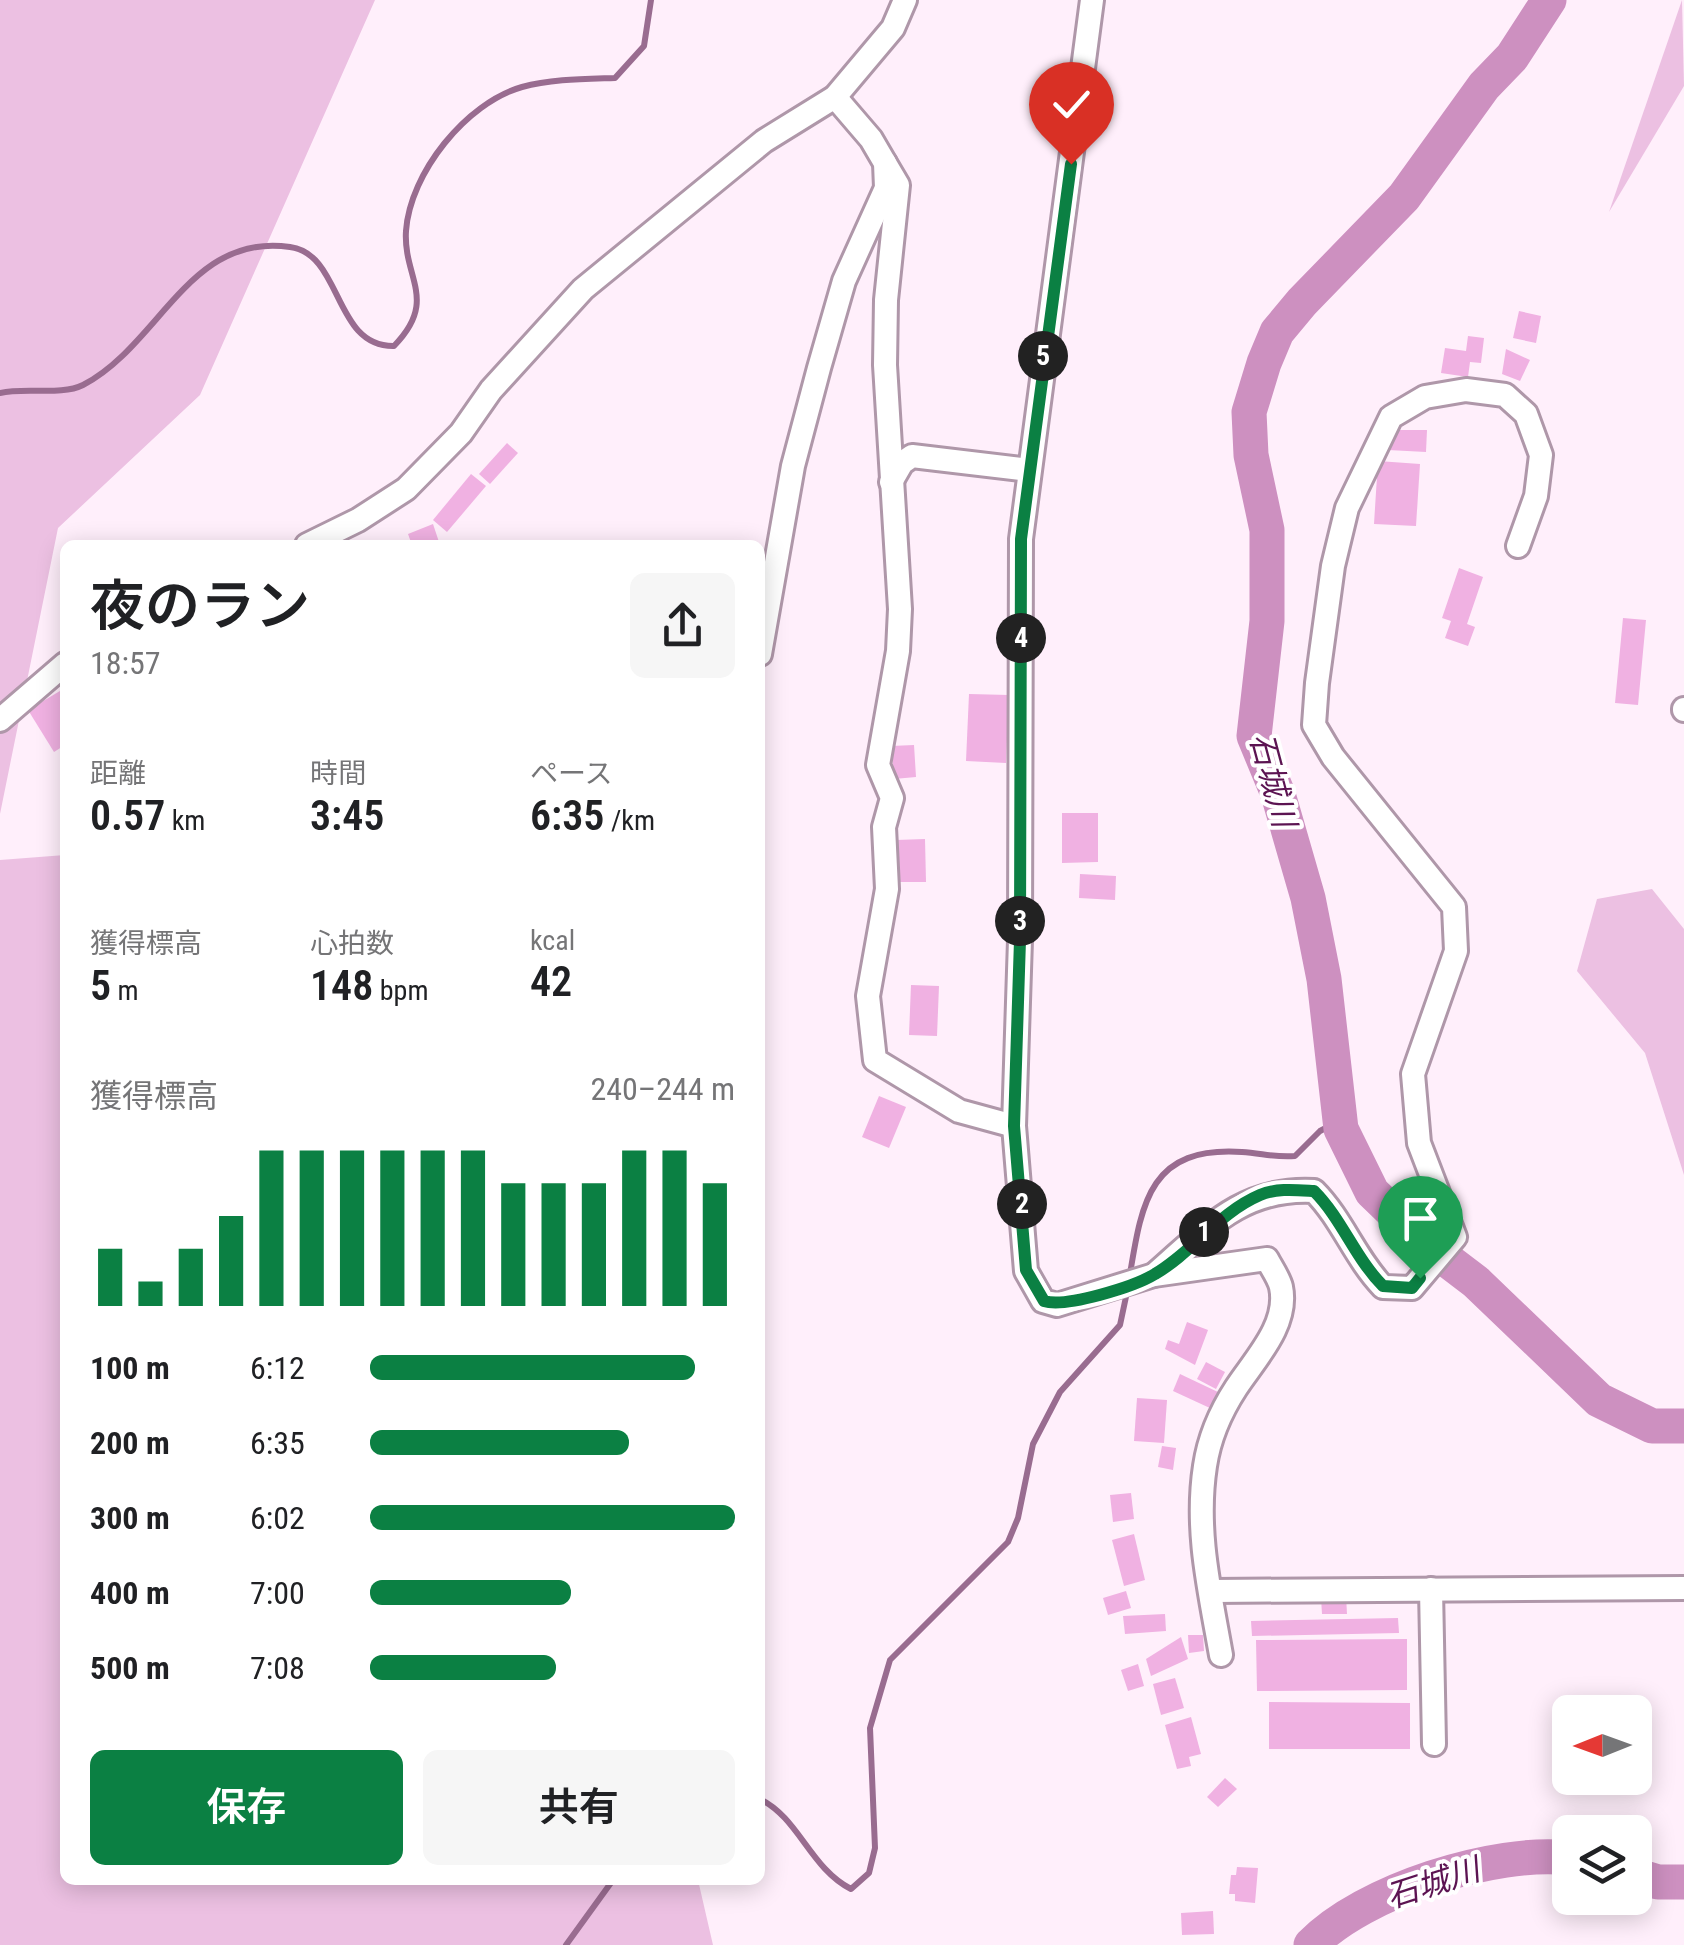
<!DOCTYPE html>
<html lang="ja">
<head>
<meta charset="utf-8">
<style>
  body { margin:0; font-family:"Roboto Condensed","Noto Sans JP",sans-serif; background:#f6f6f6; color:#202124; height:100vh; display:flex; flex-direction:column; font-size:38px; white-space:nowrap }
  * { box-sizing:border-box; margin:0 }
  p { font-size:32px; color:#757577 }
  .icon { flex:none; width:55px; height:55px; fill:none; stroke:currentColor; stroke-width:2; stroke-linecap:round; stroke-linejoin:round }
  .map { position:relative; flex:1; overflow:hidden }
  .side { position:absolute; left:60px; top:540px; width:705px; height:1345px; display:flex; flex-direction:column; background:#fff; border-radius:15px; box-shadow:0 5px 25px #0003 }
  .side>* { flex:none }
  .needle { width:65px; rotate:269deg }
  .controls { position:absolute; left:1552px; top:1695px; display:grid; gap:20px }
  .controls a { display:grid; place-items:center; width:100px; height:100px; border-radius:15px; background:#fff; box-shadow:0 5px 25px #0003; font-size:50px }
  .pin { position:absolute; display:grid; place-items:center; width:85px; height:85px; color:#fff; margin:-102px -42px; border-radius:50% 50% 50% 0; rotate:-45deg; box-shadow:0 0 10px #0007 }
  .pin .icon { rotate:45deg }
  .km { position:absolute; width:50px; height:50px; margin:-25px; border-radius:50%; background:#222; color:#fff; font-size:28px; line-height:50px; text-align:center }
  .round { display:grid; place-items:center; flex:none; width:105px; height:105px; border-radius:15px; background:#f6f6f6 }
  .overview { display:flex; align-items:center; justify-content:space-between; height:170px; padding:0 30px }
  h1 { font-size:55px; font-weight:600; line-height:75px }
  .stats { display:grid; grid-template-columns:repeat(3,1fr); gap:15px; height:170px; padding:10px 30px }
  .stats div { display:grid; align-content:center }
  .stats b { font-size:42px; font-weight:600 }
  .stats small { font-size:28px; font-weight:400 }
  .stats p { font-size:28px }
  .chart { height:280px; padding:20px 30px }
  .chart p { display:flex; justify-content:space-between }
  .chart svg { width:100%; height:180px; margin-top:10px; stroke:#0b8043; stroke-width:6 }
  .cta { display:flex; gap:20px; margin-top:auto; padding:20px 30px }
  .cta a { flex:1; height:115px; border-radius:15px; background:#0b8043; color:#fff; font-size:40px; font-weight:600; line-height:115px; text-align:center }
  .cta a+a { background:#f6f6f6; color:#202124 }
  ul { padding:0 30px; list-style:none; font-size:32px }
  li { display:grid; grid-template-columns:160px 120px 1fr; align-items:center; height:75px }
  li i { height:25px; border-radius:12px; background:#0b8043 }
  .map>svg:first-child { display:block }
  .green { fill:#ecc0e2 }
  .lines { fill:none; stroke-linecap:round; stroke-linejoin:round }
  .stream { stroke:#996c90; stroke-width:6 }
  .river { stroke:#cd90c0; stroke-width:35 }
  .building { fill:#f0b1e2 }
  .minor-casing { stroke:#af97a9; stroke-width:28 }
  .minor { stroke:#fff; stroke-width:22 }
  .route-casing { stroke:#fff; stroke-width:20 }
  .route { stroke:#0b8043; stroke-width:12 }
  .labels { text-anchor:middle; stroke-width:8; stroke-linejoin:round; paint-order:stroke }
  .water-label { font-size:32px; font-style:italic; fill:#5c1452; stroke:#fff }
</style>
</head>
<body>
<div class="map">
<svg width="1684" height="1945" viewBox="0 0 1684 1945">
  <rect width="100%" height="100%" fill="#ffeffb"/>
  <g class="green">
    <polygon points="0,0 375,0 200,395 58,528 0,814"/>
    <polygon points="1682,0 1684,86 1609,212"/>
    <polygon points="65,855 65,1880 698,1880 713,1945 0,1945 0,860"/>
    <polygon points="1652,889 1684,929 1684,1175 1645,1053 1577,971 1597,899"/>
  </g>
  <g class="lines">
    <g class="stream">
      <path d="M0 393C25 387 61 396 83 385 160 345 189 232 290 247 343 254 333 347 394 346 439 300 403 278 406 231 410 173 466 103 522 87 551 79 584 79 615 78L644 46 651 0"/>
      <path d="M1130 1274C1142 1200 1151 1146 1242 1152 1261 1153 1276 1158 1295 1156L1320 1131 1341 1120"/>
      <path d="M760 1799C799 1818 810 1868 851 1889L869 1873 875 1848 870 1728 890 1660 1008 1542 1018 1518 1033 1444 1060 1392 1120 1325 1127 1292"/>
      <polyline points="566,1945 613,1880"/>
    </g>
    <g class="river">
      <polyline points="1549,0 1512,57 1484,86 1404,197 1302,302 1277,332 1264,363 1249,412 1251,455 1267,530 1267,621 1254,736 1278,794 1308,898 1324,979 1341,1129 1372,1192 1426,1244 1476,1282 1599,1400 1652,1426 1684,1426"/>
      <polyline points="1635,1875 1658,1882 1684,1882"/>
      <path d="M1311 1945C1363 1891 1495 1849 1570 1858"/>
    </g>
  </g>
  <g class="building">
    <polygon points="1519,311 1541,316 1536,343 1513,338"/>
    <polygon points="1468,336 1484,338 1481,363 1470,362 1468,377 1441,373 1445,348 1466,351"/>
    <polygon points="1506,349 1530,360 1520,381 1502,374"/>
    <polygon points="1399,430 1427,430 1426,452 1388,450 1388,437"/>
    <polygon points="507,443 518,453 490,484 479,474"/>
    <polygon points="1378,461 1420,464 1416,526 1374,524"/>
    <polygon points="471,474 486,486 447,532 433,520"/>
    <polygon points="433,524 440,545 412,545 408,534"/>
    <polygon points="1459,568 1483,577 1467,624 1475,627 1468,646 1445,638 1451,621 1442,618"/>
    <polygon points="1623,618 1646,620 1638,705 1615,703"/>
    <polygon points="65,688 65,745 54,752 28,710"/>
    <polygon points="969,694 1009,695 1006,763 966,761"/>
    <polygon points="914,745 916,777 894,779 891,746"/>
    <polygon points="1062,813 1098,813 1098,862 1062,863"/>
    <polygon points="925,839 926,882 897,882 896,840"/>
    <polygon points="1080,874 1116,876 1115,900 1079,898"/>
    <polygon points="911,985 939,986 937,1036 909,1035"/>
    <polygon points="879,1096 906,1107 889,1148 862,1137"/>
    <polygon points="1187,1322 1208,1330 1195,1365 1165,1349 1168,1340 1179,1344"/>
    <polygon points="1206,1362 1225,1372 1216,1389 1197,1379"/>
    <polygon points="1180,1374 1220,1393 1212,1409 1173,1391"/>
    <polygon points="1137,1398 1167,1400 1164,1443 1134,1441"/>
    <polygon points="1162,1446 1176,1448 1173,1470 1158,1467"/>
    <polygon points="1131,1493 1134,1519 1113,1522 1110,1495"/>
    <polygon points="1134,1534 1145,1580 1124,1586 1112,1540"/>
    <polygon points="1126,1591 1131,1608 1108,1615 1103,1598"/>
    <polygon points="1346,1596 1347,1614 1322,1614 1321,1597"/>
    <polygon points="1165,1614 1166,1631 1125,1634 1123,1616"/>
    <polygon points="1398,1618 1399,1633 1252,1636 1251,1621"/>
    <polygon points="1188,1635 1203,1635 1204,1651 1189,1653"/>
    <polygon points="1181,1637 1188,1659 1151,1676 1146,1659"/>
    <polygon points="1407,1639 1407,1690 1257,1691 1256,1640"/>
    <polygon points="1138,1664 1144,1686 1128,1691 1121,1670"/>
    <polygon points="1175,1678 1184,1708 1161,1715 1153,1684"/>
    <polygon points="1269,1702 1410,1703 1410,1749 1269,1749"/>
    <polygon points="1191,1717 1201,1754 1189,1757 1191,1766 1177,1769 1165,1725"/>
    <polygon points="1225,1778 1237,1789 1218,1807 1207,1797"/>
    <polygon points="1237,1867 1258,1868 1255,1903 1235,1901 1235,1894 1229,1894 1231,1875 1236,1875"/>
    <polygon points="1213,1911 1214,1934 1182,1935 1181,1913"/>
  </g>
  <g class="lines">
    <g class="minor-casing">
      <g id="minor">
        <path d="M1092 0 1021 539 1020 940 1014 1126 1026 1271 1043 1301 1057 1305 1154 1275 1267 1259C1271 1267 1279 1278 1281 1287 1289 1325 1254 1360 1236 1388 1221 1411 1209 1439 1205 1466 1195 1531 1210 1592 1221 1655"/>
        <polyline points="885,163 898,185 886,300 885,365 900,609 898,651 878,765 892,798 884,827 887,889 868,996 875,1060 959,1111 1014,1126"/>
        <polyline points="891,482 902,463 912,456 1029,470"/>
        <polyline points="307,545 358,520 406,489 461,433 491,390 583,289 764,141 835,97 893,28 905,0"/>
        <polyline points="760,654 793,466 819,368 844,281 886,188 885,163 871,139 835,97"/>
        <polyline points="1684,710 1684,709"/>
        <polyline points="0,720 65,664"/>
        <path d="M1154 1275C1206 1230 1241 1187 1314 1191 1342 1219 1355 1258 1383 1287L1412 1288 1455 1237 1419 1143 1413 1074 1456 951 1454 907 1333 757 1314 725 1317 683 1333 566 1347 508 1391 417 1425 397 1466 390 1505 395 1526 414 1541 455 1536 496 1518 546"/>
        <polyline points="1431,1589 1434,1744"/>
        <polyline points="1213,1591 1684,1588"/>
      </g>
    </g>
    <use href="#minor" class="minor"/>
  </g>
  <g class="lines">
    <g class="route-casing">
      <path id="route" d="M1071 164 1021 539 1020 940 1014 1126 1026 1270 1044 1301C1065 1308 1134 1287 1155 1274 1193 1252 1218 1213 1260 1195 1276 1188 1296 1190 1314 1191 1342 1219 1355 1258 1383 1286L1412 1288 1420 1278"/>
    </g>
    <use href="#route" class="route"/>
  </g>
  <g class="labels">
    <g class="water-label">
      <text transform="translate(1273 780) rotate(75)" y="11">石城川</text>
      <text transform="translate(1433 1883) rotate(-18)" y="11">石城川</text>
    </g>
  </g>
</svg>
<div class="controls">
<a><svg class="needle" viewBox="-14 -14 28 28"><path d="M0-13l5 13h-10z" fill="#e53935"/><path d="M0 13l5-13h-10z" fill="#757577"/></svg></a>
<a><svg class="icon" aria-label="layers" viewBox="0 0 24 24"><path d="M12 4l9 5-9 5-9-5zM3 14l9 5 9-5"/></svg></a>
</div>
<div class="pin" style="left:1420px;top:1278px;background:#1e9e55"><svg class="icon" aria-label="arrive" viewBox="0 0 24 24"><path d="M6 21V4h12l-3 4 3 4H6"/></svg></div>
<div class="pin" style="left:1071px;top:164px;background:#d93025"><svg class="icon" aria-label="check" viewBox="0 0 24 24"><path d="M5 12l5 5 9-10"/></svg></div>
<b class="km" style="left:1204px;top:1232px">1</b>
<b class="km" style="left:1022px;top:1204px">2</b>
<b class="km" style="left:1020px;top:921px">3</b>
<b class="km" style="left:1021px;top:638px">4</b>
<b class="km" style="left:1043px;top:356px">5</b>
<section class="side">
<div class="overview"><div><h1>夜のラン</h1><p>18:57</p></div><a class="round"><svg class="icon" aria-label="share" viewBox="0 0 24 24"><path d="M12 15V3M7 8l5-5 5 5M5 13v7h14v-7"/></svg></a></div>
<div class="stats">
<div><p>距離</p><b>0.57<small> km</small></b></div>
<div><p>時間</p><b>3:45</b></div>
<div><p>ペース</p><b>6:35<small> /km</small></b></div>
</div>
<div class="stats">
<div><p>獲得標高</p><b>5<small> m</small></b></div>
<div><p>心拍数</p><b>148<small> bpm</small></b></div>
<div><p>kcal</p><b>42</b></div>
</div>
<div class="chart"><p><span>獲得標高</span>240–244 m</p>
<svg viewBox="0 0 160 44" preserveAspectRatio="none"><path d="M5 44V30M15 44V38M25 44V30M35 44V22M45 44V6M55 44V6M65 44V6M75 44V6M85 44V6M95 44V6M105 44V14M115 44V14M125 44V14M135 44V6M145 44V6M155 44V14"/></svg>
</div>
<ul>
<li><b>100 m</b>6:12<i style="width:89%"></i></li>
<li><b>200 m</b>6:35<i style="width:71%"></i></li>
<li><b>300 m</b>6:02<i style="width:100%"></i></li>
<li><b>400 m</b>7:00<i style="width:55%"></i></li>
<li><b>500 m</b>7:08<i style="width:51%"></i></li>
</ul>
<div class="cta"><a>保存</a><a>共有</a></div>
</section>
</div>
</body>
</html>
